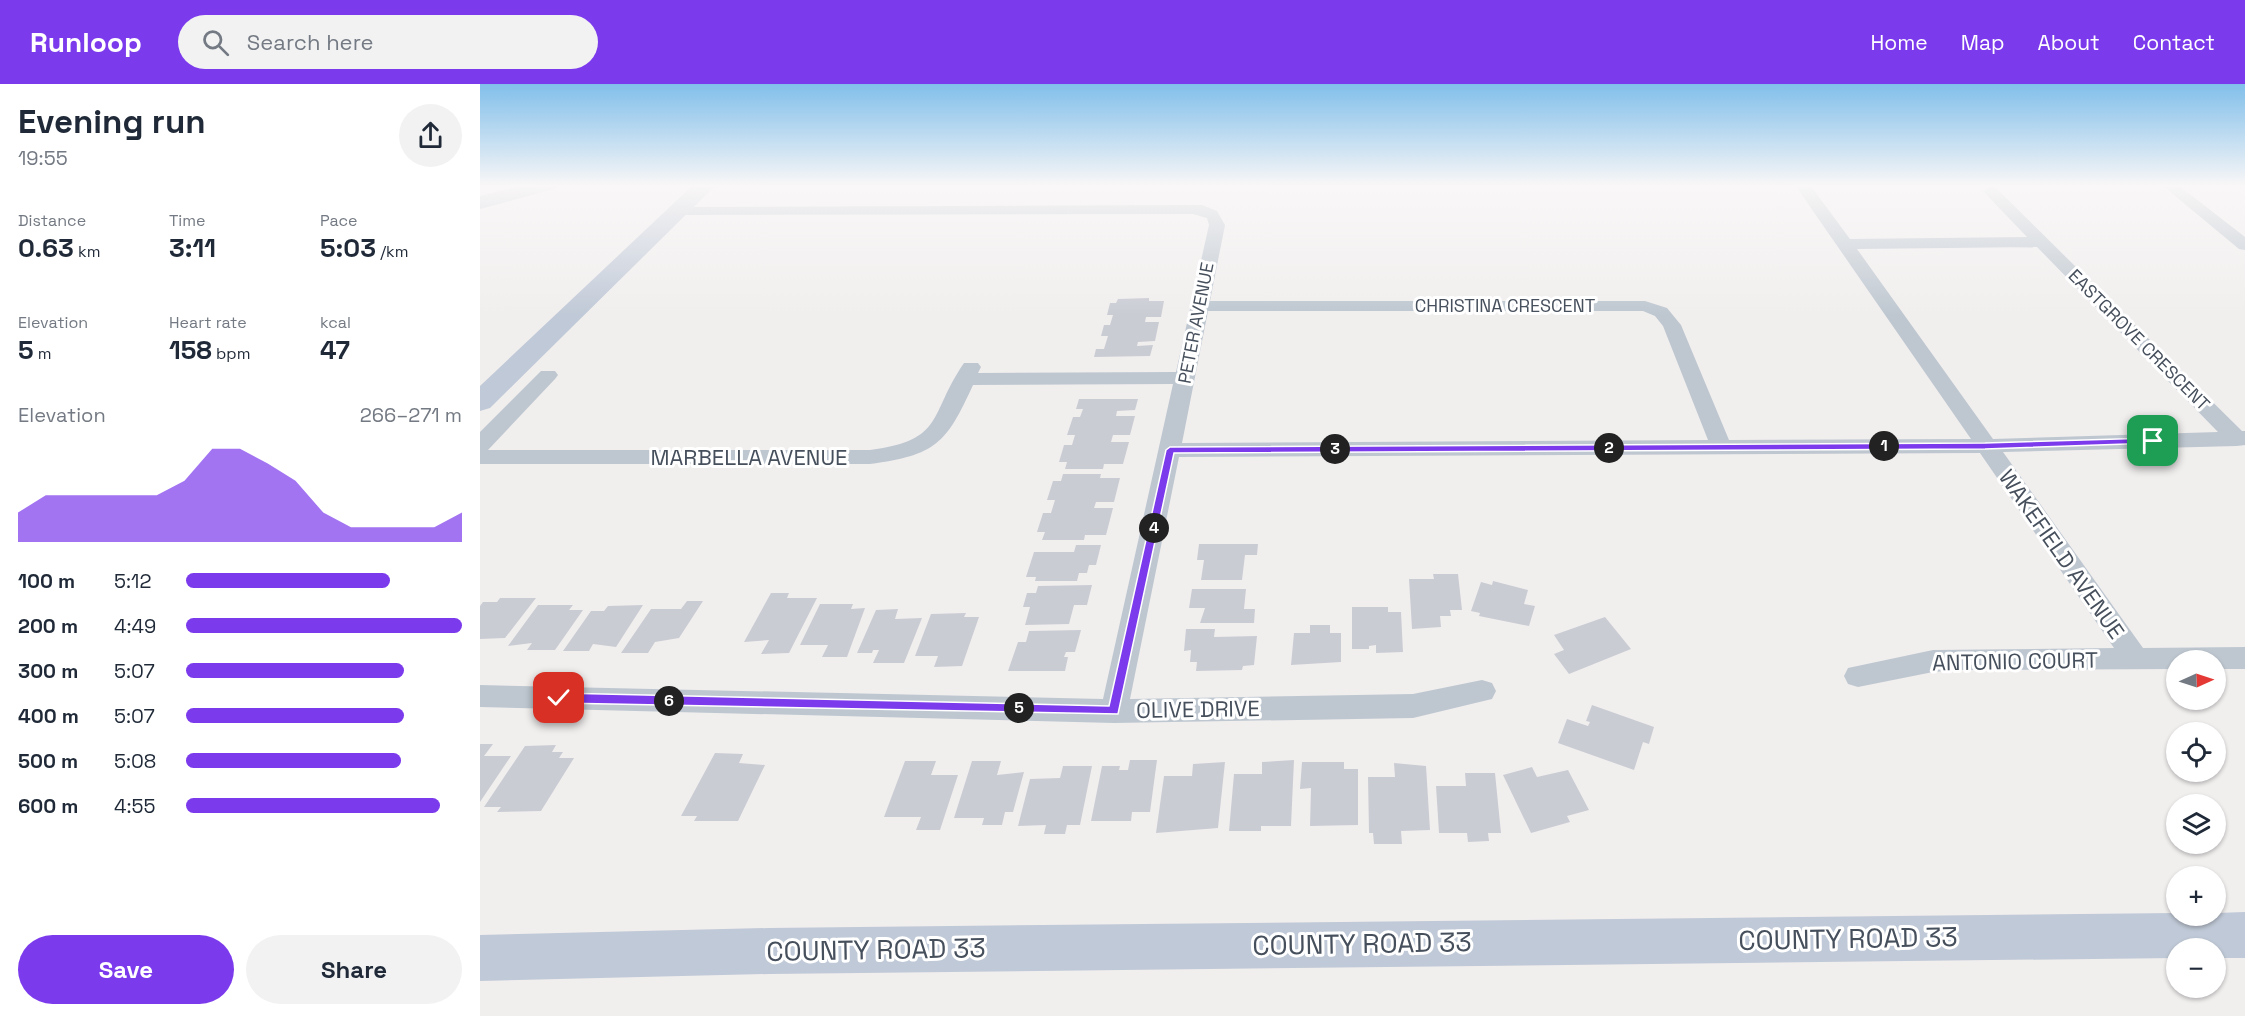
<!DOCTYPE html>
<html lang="en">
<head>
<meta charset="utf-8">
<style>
  body { margin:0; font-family:"Space Grotesk",sans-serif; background:#f2f2f3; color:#1f2937; height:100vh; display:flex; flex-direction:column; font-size:22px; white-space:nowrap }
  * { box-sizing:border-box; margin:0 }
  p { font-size:20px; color:#747a83 }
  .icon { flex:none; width:33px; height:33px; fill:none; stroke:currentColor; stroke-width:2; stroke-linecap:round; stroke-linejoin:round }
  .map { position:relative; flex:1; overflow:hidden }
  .drawer { display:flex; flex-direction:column; background:#fff; width:480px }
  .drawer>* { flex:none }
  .needle { width:39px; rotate:87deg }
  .fabs { position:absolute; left:1686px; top:566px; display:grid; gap:12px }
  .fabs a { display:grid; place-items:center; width:60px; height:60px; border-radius:50%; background:#fff; box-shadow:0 2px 4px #0004; font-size:30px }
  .pin { position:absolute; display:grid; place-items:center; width:51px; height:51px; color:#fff; margin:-26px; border-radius:12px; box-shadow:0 3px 9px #0006 }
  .km { position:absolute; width:30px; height:30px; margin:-15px; border-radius:50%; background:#222; color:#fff; font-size:16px; line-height:30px; text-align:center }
  .round { display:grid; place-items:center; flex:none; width:63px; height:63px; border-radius:32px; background:#f2f2f3 }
  .head { display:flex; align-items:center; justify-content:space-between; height:102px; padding:0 18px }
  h1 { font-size:33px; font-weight:700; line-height:45px }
  .stats { display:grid; grid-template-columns:repeat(3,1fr); gap:9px; height:102px; padding:6px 18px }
  .stats div { display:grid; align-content:center }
  .stats b { font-size:26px; font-weight:700 }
  .stats small { font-size:16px; font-weight:400 }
  .stats p { font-size:16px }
  .chart { height:168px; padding:12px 18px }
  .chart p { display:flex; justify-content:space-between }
  .chart svg { width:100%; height:108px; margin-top:6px; fill:#7c3aed; opacity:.7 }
  .primary-button { display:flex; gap:12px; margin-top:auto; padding:12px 18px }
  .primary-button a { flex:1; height:69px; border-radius:36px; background:#7c3aed; color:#fff; font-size:24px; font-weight:700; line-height:69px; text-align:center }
  .primary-button a+a { background:#f2f2f3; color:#1f2937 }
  ul { padding:0 18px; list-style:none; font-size:20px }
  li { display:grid; grid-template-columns:96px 72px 1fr; align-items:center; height:45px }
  li i { height:15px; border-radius:8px; background:#7c3aed }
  header { display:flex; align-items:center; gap:36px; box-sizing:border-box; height:84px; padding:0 30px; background:#7c3aed; color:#fff }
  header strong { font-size:28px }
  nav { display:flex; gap:33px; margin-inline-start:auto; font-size:21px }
  .search { width:420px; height:54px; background:#f2f2f3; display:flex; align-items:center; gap:15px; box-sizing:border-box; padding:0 21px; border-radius:33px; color:#747a83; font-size:22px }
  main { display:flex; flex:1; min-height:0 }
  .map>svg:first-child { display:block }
  .building { fill:#caccd4 }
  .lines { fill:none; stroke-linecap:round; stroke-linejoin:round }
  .minor { fill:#bec7d0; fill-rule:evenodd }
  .secondary { fill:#c0c9d7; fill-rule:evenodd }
  .route { fill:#7c3aed; stroke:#fff; stroke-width:1.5 }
  .labels { text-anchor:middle; stroke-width:6; stroke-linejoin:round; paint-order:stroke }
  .far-street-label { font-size:18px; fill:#464f5c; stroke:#fff }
  .street-label { font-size:22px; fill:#464f5c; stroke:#fff }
  .near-street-label { font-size:27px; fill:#464f5c; stroke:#fff }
</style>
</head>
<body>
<header>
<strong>Runloop</strong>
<div class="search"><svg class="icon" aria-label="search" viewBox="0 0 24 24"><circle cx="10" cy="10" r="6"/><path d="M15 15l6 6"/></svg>Search here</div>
<nav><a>Home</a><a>Map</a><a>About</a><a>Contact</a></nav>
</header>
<main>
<section class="drawer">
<div class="head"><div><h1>Evening run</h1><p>19:55</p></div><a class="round"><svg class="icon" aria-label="share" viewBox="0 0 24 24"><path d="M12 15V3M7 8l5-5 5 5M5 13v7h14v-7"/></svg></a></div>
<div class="stats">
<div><p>Distance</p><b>0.63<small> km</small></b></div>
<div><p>Time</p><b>3:11</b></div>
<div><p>Pace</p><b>5:03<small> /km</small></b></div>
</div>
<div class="stats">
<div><p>Elevation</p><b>5<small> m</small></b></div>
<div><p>Heart rate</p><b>158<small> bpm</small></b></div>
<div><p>kcal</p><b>47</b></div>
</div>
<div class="chart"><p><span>Elevation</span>266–271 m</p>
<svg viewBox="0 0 160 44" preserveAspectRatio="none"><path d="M0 44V32L10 25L20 25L30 25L40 25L50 25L60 19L70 6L80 6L90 12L100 19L110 32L120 38L130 38L140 38L150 38L160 32V44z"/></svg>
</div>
<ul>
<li><b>100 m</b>5:12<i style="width:74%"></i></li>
<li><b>200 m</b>4:49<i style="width:100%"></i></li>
<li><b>300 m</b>5:07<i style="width:79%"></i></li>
<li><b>400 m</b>5:07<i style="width:79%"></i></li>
<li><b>500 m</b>5:08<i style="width:78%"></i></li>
<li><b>600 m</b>4:55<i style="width:92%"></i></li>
</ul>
<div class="primary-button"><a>Save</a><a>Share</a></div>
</section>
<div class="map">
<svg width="1765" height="932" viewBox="0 0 1765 932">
  <rect width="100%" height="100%" fill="#f1eeee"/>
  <g class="building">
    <polygon points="669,214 669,217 684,217 681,233 666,233 665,238 679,238 675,257 658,258 657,262 673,261 670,272 614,273 616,265 624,265 628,252 621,252 624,241 630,241 633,231 627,231 630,219 636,219 638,215"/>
    <polygon points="599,315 658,315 655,326 637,327 636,332 655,332 650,351 633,351 631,358 649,358 643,380 624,380 623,385 585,385 587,378 579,378 584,361 592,361 595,351 587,351 593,333 600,333 603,325 596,325"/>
    <polygon points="583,390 621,390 620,394 640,394 634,418 616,418 614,424 633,424 626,451 605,451 604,456 562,456 565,448 557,448 563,429 571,429 575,416 567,416 573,397 581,397"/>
    <polygon points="719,460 778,460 777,471 765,471 762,496 721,496 724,476 717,476"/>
    <polygon points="596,461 621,461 616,481 609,481 607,489 599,489 597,497 555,497 556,493 546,493 554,468 594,468"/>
    <polygon points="953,490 978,490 982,526 970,526 971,532 960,532 961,543 932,545 929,495 954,495"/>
    <polygon points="1013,497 1048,506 1044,520 1055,522 1049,542 999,532 1000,529 991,527 1001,498 1012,501"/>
    <polygon points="612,501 607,521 594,521 589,540 545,541 550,523 543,523 547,509 556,509 558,502"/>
    <polygon points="712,505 766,505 764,525 775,525 774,539 720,539 725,524 709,524"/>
    <polygon points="291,509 309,509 307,514 337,514 309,569 281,570 289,556 264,558"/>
    <polygon points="20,514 56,514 25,554 0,555 0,522 3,518 17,518"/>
    <polygon points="207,517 223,517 199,554 175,558 168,569 141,569 171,525 201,525"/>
    <polygon points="340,520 373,520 371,525 385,524 367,573 342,573 348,561 320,561"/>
    <polygon points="58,521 93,521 89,526 103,526 75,566 47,566 52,559 28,562"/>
    <polygon points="163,521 136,563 113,560 109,567 83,567 111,527 124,527 128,522"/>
    <polygon points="872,523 908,523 908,528 921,528 923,568 896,569 896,561 889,562 889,565 872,565"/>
    <polygon points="418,525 415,535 442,534 424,579 393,579 399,566 393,566 392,569 377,569 396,526"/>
    <polygon points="486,529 484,533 499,533 482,582 454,583 458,572 435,572 451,530"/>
    <polygon points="1125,533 1151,565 1089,590 1074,570 1084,566 1074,551"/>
    <polygon points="830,541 850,541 850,549 861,549 861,578 811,581 814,549 830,549"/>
    <polygon points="706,545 735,545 734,553 777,552 774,581 763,582 762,586 716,587 717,578 710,578 711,566 704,567"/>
    <polygon points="601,546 595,568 586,568 584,573 588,573 585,587 528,587 538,558 546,558 549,547"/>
    <polygon points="1112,621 1174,643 1169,660 1163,658 1154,686 1078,659 1087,635 1108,642 1110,638 1106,637"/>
    <polygon points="0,660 13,660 4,672 31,672 0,718"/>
    <polygon points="76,661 72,668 83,668 79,674 94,674 61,727 17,728 21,723 4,723 45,662"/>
    <polygon points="235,669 263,670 259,679 285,681 258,737 214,737 217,732 201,732"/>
    <polygon points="650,676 677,676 670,728 652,728 651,737 611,737 622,682 640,682 639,686 648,686"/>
    <polygon points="814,676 811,742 781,742 781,747 749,747 754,690 782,690 782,678"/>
    <polygon points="425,677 456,677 451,691 478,691 460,746 436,746 441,733 404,733"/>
    <polygon points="492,677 521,677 517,691 544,688 533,728 525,728 522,741 502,741 504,734 474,734"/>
    <polygon points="745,678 738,744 676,749 684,692 712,692 713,680"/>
    <polygon points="822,678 864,678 864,685 878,685 878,741 830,742 831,704 820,705"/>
    <polygon points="914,679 946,682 950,746 921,747 922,760 894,760 893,749 889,749 888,693 915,693"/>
    <polygon points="583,682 612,682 600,741 587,741 585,750 564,750 566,741 538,742 550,695 580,694"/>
    <polygon points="1052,683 1057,693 1088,686 1109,726 1087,732 1090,738 1051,749 1023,691"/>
    <polygon points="985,689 1015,689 1021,749 1008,749 1009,757 988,758 987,749 959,749 956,702 986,702"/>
  </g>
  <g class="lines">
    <g class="minor">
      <path d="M1315 101H1330L1370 155 1547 153 1503 107 1511 102 1516 104 1762 347H1765V361L1757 362 1523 368 1663 564 1765 563V585H1736V576H1696V585L1481 586 1453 588 1378 603 1368 600 1364 592 1368 584 1453 566 1634 564 1500 369 699 373 650 615 933 610 1002 596 1012 599 1016 607 1012 615 933 634 634 639 0 623V601L623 615 693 300 493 301C466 360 456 371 390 380H0V348L61 287H75L78 291 75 295 8 366H390C466 356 448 331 484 279H498L501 283 498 289 696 288 729 141 727 134 713 130 198 131 192 129 190 126 192 123 722 121 737 127 745 141 730 217H1165L1187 224 1201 241 1249 356 1491 355ZM1557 163 1738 348 1513 355 1377 165ZM728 227H1163L1175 232 1183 242 1228 356 702 359Z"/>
      <polygon points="1682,101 1698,101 1765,153 1765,166 1759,165"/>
    </g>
    <g class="secondary">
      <polygon points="44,101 78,101 74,105 0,125 0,112"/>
      <polygon points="213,101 236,101 10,324 0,327 0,302"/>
      <polygon points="1765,828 1765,874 1736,874 1736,864 1696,864 1696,874 289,890 0,897 0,851 289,844 1696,829 1736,831 1736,829"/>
    </g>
  </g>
  <linearGradient id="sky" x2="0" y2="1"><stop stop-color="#81bfea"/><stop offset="0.44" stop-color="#f9f7f7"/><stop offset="1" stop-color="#f9f7f7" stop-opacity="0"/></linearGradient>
  <rect width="1765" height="231" fill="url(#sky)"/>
  <polygon class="route" points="1673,354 1676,355 1676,359 1505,365 694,369 638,630 79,619 74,614 79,609 629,622 686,366 690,363 1505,359"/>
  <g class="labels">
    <g class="far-street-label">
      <text x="1025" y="228">CHRISTINA CRESCENT</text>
      <text transform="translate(716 239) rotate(-79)" y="6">PETER AVENUE</text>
      <text transform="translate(1659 256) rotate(45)" y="6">EASTGROVE CRESCENT</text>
    </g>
    <g class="street-label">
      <text x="269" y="381">MARBELLA AVENUE</text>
      <text transform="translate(1582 470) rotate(55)" y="8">WAKEFIELD AVENUE</text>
      <text transform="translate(1535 577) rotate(-1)" y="8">ANTONIO COURT</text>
      <text transform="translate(718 625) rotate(-1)" y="8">OLIVE DRIVE</text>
    </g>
    <g class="near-street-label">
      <text transform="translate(1368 855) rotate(-1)" y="9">COUNTY ROAD 33</text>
      <text transform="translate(882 860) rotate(-1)" y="9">COUNTY ROAD 33</text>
      <text transform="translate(396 866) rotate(-1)" y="9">COUNTY ROAD 33</text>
    </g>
  </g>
</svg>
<div class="fabs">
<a><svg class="needle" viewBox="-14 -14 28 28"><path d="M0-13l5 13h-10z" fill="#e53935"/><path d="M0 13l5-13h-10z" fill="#747a83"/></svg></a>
<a><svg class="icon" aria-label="locate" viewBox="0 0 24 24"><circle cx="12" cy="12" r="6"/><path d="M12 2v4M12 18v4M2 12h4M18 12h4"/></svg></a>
<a><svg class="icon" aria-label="layers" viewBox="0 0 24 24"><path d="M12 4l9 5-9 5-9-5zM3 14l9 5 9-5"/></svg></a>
<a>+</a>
<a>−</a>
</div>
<div class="pin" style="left:1673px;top:357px;background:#1e9e55"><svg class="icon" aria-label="arrive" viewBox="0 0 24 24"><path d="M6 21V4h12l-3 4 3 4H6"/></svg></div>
<div class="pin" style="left:79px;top:614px;background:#d93025"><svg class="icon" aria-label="check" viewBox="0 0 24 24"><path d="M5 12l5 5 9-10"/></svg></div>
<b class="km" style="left:1404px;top:362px">1</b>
<b class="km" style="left:1129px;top:364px">2</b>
<b class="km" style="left:855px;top:365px">3</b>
<b class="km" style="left:674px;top:444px">4</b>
<b class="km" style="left:539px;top:624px">5</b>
<b class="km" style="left:189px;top:617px">6</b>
</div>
</main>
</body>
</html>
